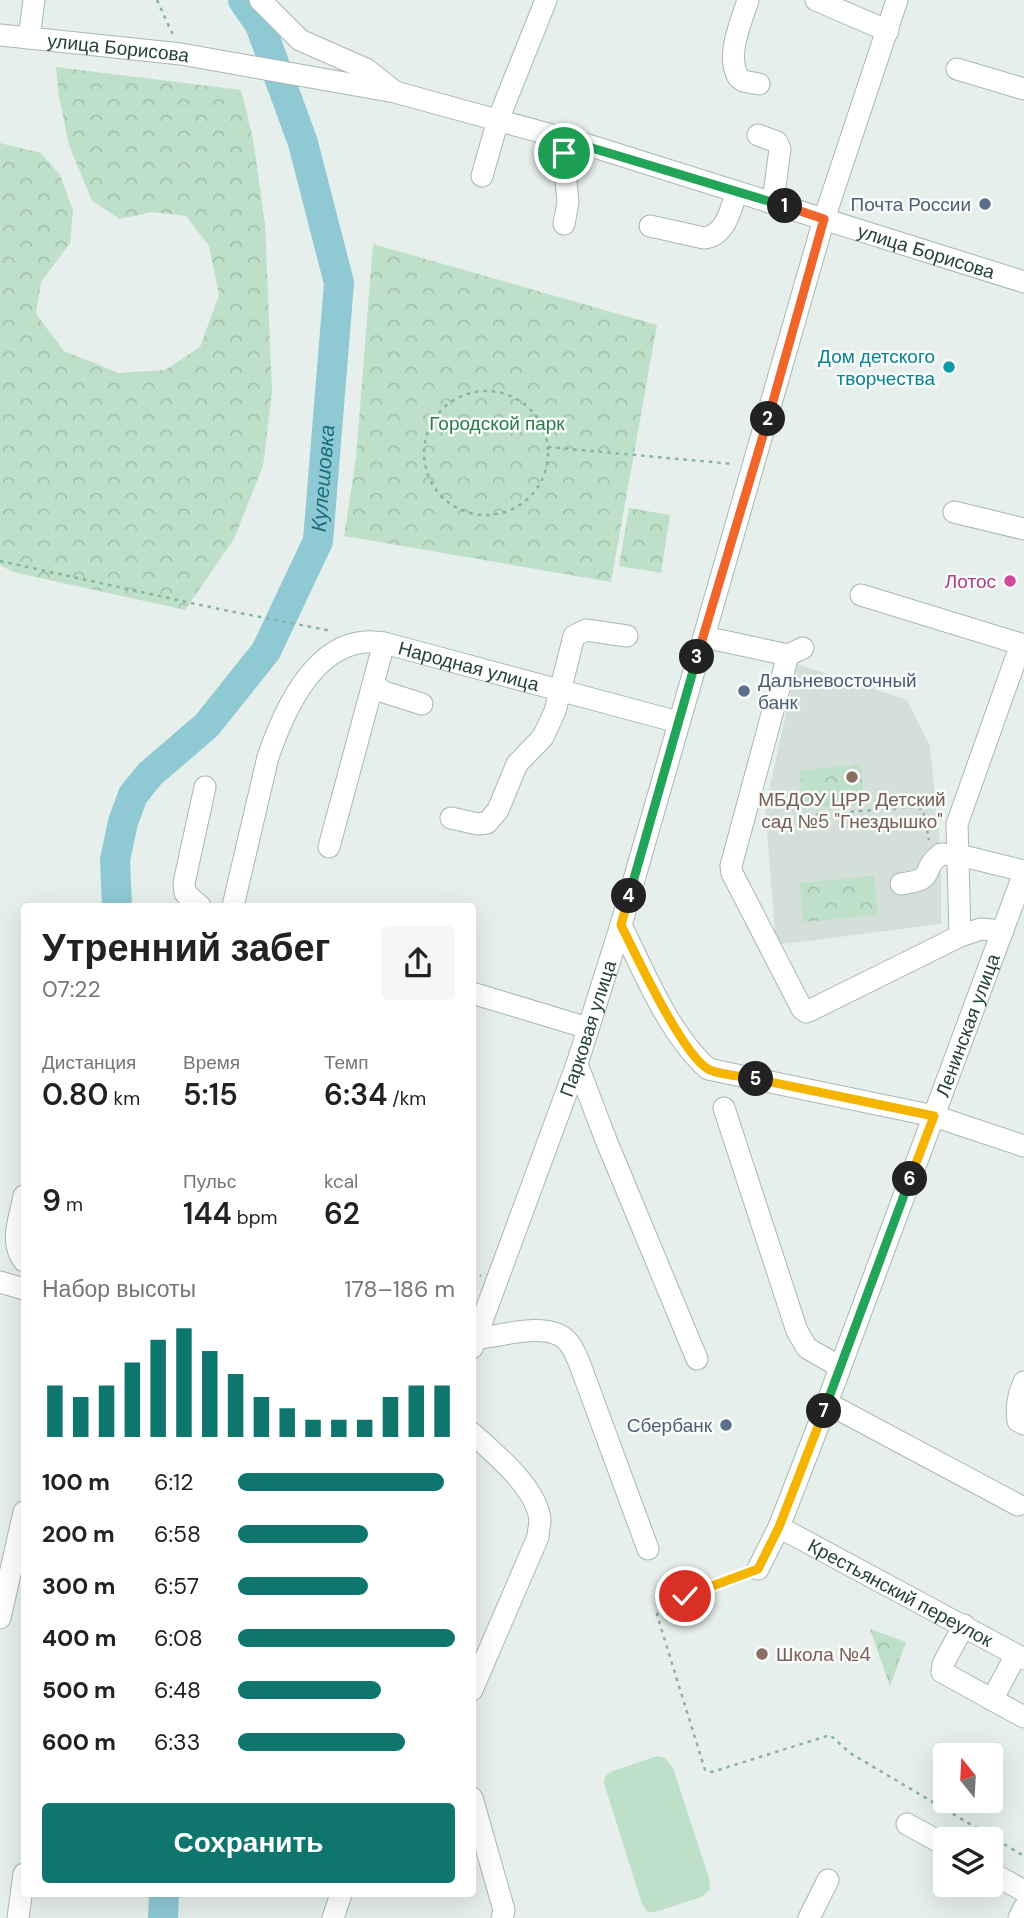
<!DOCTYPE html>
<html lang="ru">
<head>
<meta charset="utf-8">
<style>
  body { margin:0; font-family:"DM Sans",sans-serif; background:#f6f6f6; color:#222; height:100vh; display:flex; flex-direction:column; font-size:26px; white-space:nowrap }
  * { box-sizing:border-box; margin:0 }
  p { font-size:23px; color:#767676 }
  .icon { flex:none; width:38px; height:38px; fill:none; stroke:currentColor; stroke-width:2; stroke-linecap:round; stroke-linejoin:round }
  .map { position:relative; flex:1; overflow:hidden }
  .drawer { position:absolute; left:21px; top:903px; width:455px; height:994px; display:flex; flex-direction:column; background:#fff; border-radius:7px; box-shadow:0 7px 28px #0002 }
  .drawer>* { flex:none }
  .needle { width:46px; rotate:342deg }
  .buttons { position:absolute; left:933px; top:1743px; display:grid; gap:14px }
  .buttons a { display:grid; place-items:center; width:70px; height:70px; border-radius:7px; background:#fff; box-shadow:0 7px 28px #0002; font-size:35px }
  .pin { position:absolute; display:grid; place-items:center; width:60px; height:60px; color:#fff; margin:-30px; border:4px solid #fff; border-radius:50%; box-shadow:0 2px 7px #0007 }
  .km { position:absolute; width:35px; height:35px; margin:-18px; border-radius:50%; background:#222; color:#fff; font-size:19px; line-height:35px; text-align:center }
  .round { display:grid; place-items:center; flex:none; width:74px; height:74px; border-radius:7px; background:#f6f6f6 }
  .summary { display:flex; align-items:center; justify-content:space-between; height:119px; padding:0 21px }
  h1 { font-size:38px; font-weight:600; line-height:52px }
  .stats { display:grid; grid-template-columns:repeat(3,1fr); gap:10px; height:119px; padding:7px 21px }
  .stats div { display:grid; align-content:center }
  .stats b { font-size:30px; font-weight:600 }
  .stats small { font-size:19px; font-weight:400 }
  .stats p { font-size:19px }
  .chart { height:196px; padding:14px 21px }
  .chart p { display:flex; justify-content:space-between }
  .chart svg { width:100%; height:126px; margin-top:7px; stroke:#0f766e; stroke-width:6 }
  .cta { display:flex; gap:14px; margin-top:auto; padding:14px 21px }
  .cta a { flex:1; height:80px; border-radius:7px; background:#0f766e; color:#fff; font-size:28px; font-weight:600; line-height:80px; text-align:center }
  ul { padding:0 21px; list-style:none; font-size:23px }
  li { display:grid; grid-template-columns:112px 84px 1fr; align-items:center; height:52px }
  li i { height:18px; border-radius:9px; background:#0f766e }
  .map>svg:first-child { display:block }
  .built { fill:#d4dfda }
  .grass { fill:#bfe0c8 }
  .forest { fill:url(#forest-crowns) }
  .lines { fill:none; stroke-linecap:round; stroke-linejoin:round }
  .river { stroke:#8ec9d4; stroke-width:30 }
  .minor-casing { stroke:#a8b8b2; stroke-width:23 }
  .path { stroke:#86b3a5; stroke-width:2.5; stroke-dasharray:3.5 5; stroke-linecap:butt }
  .minor { stroke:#fff; stroke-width:21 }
  .split-1-casing { stroke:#fff; stroke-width:14 }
  .split-2-casing { stroke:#fff; stroke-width:14 }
  .split-3-casing { stroke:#fff; stroke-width:14 }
  .split-4-casing { stroke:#fff; stroke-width:14 }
  .split-5-casing { stroke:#fff; stroke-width:14 }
  .split-6-casing { stroke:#fff; stroke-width:14 }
  .split-7-casing { stroke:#fff; stroke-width:14 }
  .split-8-casing { stroke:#fff; stroke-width:14 }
  .split-1 { stroke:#22a559; stroke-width:9 }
  .split-2 { stroke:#f0652b; stroke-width:9 }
  .split-3 { stroke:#f0652b; stroke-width:9 }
  .split-4 { stroke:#22a559; stroke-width:9 }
  .split-5 { stroke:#f5b400; stroke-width:9 }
  .split-6 { stroke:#f5b400; stroke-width:9 }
  .split-7 { stroke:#22a559; stroke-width:9 }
  .split-8 { stroke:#f5b400; stroke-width:9 }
  .service-dot { fill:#5c6f8a; stroke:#f7fbf9; stroke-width:2.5 }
  .culture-dot { fill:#0f9aa8; stroke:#f7fbf9; stroke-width:2.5 }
  .hotel-dot { fill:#d1479c; stroke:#f7fbf9; stroke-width:2.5 }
  .education-dot { fill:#8d6e63; stroke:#f7fbf9; stroke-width:2.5 }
  .labels { text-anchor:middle; stroke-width:5; stroke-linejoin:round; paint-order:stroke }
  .street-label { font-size:19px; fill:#24423a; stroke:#f7fbf9 }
  .service-label { font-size:19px; fill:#4e5e75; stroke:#f7fbf9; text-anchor:end }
  .culture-label { font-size:19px; fill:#0d838f; stroke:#f7fbf9; text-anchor:end }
  .park-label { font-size:19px; fill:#2d7a4b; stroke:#f7fbf9 }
  .hotel-label { font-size:19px; fill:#b23c85; stroke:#f7fbf9; text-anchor:end }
  .education-label { font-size:19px; fill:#785e54; stroke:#f7fbf9 }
  .water-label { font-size:21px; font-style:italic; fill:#1c6f80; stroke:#f7fbf9 }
</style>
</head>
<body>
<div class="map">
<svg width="1024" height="1918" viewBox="0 0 1024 1918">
  <defs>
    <pattern id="forest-crowns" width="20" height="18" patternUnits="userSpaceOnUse" patternTransform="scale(1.75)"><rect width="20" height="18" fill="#bfe0c8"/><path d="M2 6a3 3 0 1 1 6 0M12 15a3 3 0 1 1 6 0" fill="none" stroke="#a4c1ad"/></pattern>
  </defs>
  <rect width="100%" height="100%" fill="#e6efeb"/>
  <polygon class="built" points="797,664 907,700 930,746 941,854 941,924 776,945 765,808"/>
  <polygon class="grass" points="657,1756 665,1758 673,1768 709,1878 710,1890 701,1897 655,1912 648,1912 642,1904 604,1783 605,1777 610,1772"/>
  <g class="forest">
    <polygon points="56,67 241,90 253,139 265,224 272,392 263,466 234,539 185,610 13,572 0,565 0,143 41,153 60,175 73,211 70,243 41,282 36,314 64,351 119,373 165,370 200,347 219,295 209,246 186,216 152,212 120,219 92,201 69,145 59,97"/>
    <polygon points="373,244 657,325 611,582 344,536 356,458"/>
    <polygon points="629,508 670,515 661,573 619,566"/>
    <polygon points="861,765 864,804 803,809 800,770"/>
    <polygon points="874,876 878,915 803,922 800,883"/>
    <polygon points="870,1629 906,1642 890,1686"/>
  </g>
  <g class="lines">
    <g class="river">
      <path id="s1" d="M117 906 115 860 123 822 133 795 150 774 207 725 266 651 318 541 339 283 303 143 260 25 243 0"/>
      <polyline points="163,1918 164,1894"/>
    </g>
    <g class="minor-casing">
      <g id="minor">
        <polyline points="260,0 300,40 366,69 394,91"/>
        <path d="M748 0C741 23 726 54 738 77L743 81 759 84"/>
        <polyline points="816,0 888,31"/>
        <path id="s2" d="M0 35 181 54 395 92 588 145 1024 282"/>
        <polyline points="29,38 34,0"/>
        <polyline points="957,69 1024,89"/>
        <polyline points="758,135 777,142 780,149 773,202"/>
        <polyline points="562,139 568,202 564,224"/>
        <polyline points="482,176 498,120 546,0"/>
        <path d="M650 226 704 238C725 236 731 210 736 193"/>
        <polyline points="954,512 1024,529"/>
        <polyline points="861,595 1024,645"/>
        <polyline points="704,637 788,655 803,648"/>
        <polyline points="788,655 731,866 732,873 802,1009 806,1012 811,1010 960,936 981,929 1003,931"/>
        <polyline points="373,684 384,692 422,704"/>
        <polyline points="451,818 478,824 487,823 498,810 517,764 543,737 555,711 574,636 586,630 627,636"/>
        <path id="s3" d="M329 847 384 643 678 722"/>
        <path d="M901 884C939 879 918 871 941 854L959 855 1024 871"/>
        <polyline points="200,906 185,893 184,883 205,787"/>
        <path d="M233 906 268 757C285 707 319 631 384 643"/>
        <path d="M621 925C644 972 669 1034 708 1069L934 1116 1024 1146"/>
        <polyline points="960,936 957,824 1021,644"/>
        <polyline points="472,993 588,1028"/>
        <polyline points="577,1064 606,1140 697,1359"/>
        <polyline points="724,1108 797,1331 807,1348 840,1367"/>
        <path d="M24 1196C20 1218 9 1242 24 1261"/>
        <polyline points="0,1282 24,1289"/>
        <path d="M476 1339C500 1336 550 1320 568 1342 573 1347 576 1356 579 1362L648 1549"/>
        <path id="s4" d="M472 1348 577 1064 621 925 824 219 897 0"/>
        <path d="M1024 1382C1018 1396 1016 1406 1018 1421L1024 1424"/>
        <polyline points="827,1403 1018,1505"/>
        <path d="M472 1433C495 1454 537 1488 540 1520 540 1525 538 1532 538 1537L472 1690"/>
        <path id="s5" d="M779 1527 1024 1659"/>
        <path id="s6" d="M758 1569 779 1527 827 1403 1024 873"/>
        <polyline points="0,1618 24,1512"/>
        <polyline points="964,1625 943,1664 942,1672 1024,1717"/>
        <polyline points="992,1700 1016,1655"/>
        <polyline points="472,1798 504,1910 502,1918"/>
        <polyline points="907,1824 945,1845"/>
        <polyline points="990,1872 1024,1891"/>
        <polyline points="18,1918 24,1874"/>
        <polyline points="333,1918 341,1894"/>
        <polyline points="809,1918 828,1880"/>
        <polyline points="1019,1918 1024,1908"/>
      </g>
    </g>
    <g class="path">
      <polyline points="157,0 173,35"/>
      <circle cx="486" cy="453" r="62"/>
      <polyline points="548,447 733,464"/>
      <polyline points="0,561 214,608 332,631"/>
      <polyline points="808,815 916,807 923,810 929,840"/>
      <polyline points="472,1272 481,1276"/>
      <polyline points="741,1576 664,1604 658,1609 657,1615 705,1770 712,1772 830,1735 850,1753 1024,1856"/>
    </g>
    <use href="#minor" class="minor"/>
  </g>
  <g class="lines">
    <g class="split-1-casing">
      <polyline id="split-1" points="564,153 562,139 785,206"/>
    </g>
    <g class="split-2-casing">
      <polyline id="split-2" points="768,419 824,219 785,206"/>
    </g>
    <g class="split-3-casing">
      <polyline id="split-3" points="697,657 768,419"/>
    </g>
    <g class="split-4-casing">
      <polyline id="split-4" points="629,896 697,657"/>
    </g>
    <g class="split-5-casing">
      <path id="split-5" d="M629 896 621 925C636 955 682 1054 708 1069 719 1075 743 1076 756 1079"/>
    </g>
    <g class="split-6-casing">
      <polyline id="split-6" points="756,1079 934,1116 910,1179"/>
    </g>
    <g class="split-7-casing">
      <polyline id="split-7" points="824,1411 910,1179"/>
    </g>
    <g class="split-8-casing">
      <polyline id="split-8" points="685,1596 758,1569 779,1527 824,1411"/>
    </g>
    <use href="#split-1" class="split-1"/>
    <use href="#split-2" class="split-2"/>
    <use href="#split-3" class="split-3"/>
    <use href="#split-4" class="split-4"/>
    <use href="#split-5" class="split-5"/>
    <use href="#split-6" class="split-6"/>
    <use href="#split-7" class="split-7"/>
    <use href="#split-8" class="split-8"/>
  </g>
  <g class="service-dot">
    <circle cx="985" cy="204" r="7"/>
    <circle cx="744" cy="691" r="7"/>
    <circle cx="726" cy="1425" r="7"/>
  </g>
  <circle class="culture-dot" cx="949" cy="367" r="7"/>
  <circle class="hotel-dot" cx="1010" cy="581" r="7"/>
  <g class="education-dot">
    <circle cx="852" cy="777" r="7"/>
    <circle cx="762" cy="1654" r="7"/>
  </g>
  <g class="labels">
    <g class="street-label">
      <text dy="7" stroke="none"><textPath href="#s2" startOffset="119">улица Борисова</textPath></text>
      <text dy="7" stroke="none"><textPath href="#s2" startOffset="954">улица Борисова</textPath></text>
      <text dy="7" stroke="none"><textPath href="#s3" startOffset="299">Народная улица</textPath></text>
      <text dy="7" stroke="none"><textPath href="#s6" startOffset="583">Ленинская улица</textPath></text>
      <text dy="7" stroke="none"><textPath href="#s4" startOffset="340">Парковая улица</textPath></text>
      <text dy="7" stroke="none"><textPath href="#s5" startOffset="138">Крестьянский переулок</textPath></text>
    </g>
    <g class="service-label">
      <text x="971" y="211">Почта России</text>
      <text x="758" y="687" text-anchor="start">Дальневосточный<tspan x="758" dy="22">банк</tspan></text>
      <text x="712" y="1432">Сбербанк</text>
    </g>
    <g class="culture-label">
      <text x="935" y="363">Дом детского<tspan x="935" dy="22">творчества</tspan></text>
    </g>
    <g class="park-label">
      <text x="497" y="430">Городской парк</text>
    </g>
    <g class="hotel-label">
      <text x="996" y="588">Лотос</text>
    </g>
    <g class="education-label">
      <text x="852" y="806">МБДОУ ЦРР Детский<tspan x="852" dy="22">сад №5 "Гнездышко"</tspan></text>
      <text x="776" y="1661" text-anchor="start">Школа №4</text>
    </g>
    <g class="water-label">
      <text dy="7" stroke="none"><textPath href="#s1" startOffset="495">Кулешовка</textPath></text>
    </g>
  </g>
</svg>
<div class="buttons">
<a><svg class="needle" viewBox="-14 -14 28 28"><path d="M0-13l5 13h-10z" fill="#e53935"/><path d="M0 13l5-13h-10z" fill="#767676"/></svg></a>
<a><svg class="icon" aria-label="layers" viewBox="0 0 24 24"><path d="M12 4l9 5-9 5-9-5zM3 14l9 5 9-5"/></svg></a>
</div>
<div class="pin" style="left:564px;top:153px;background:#1e9e55"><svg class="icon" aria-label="arrive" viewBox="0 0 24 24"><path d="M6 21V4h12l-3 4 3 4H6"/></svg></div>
<div class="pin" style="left:685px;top:1596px;background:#d93025"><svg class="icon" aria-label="check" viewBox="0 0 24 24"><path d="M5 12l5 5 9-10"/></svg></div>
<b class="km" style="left:785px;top:206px">1</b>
<b class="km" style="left:768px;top:419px">2</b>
<b class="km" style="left:697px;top:657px">3</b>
<b class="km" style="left:629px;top:896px">4</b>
<b class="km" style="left:756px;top:1079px">5</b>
<b class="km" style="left:910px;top:1179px">6</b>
<b class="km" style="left:824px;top:1411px">7</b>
<section class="drawer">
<div class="summary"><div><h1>Утренний забег</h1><p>07:22</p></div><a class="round"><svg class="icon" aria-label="share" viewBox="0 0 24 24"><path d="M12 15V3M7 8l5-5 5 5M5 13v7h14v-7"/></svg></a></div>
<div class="stats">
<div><p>Дистанция</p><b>0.80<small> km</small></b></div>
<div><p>Время</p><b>5:15</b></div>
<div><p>Темп</p><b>6:34<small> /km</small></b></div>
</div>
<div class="stats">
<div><b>9<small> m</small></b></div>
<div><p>Пульс</p><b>144<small> bpm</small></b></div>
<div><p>kcal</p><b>62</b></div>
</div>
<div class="chart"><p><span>Набор высоты</span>178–186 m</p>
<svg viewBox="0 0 160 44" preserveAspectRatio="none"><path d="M5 44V26M15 44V30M25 44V26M35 44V18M45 44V10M55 44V6M65 44V14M75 44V22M85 44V30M95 44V34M105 44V38M115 44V38M125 44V38M135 44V30M145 44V26M155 44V26"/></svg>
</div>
<ul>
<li><b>100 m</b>6:12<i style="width:95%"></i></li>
<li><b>200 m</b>6:58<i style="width:60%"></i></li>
<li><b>300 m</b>6:57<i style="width:60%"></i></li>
<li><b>400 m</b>6:08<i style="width:100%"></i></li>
<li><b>500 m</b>6:48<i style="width:66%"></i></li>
<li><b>600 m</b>6:33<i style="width:77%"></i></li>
</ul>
<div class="cta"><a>Сохранить</a></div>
</section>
</div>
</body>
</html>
